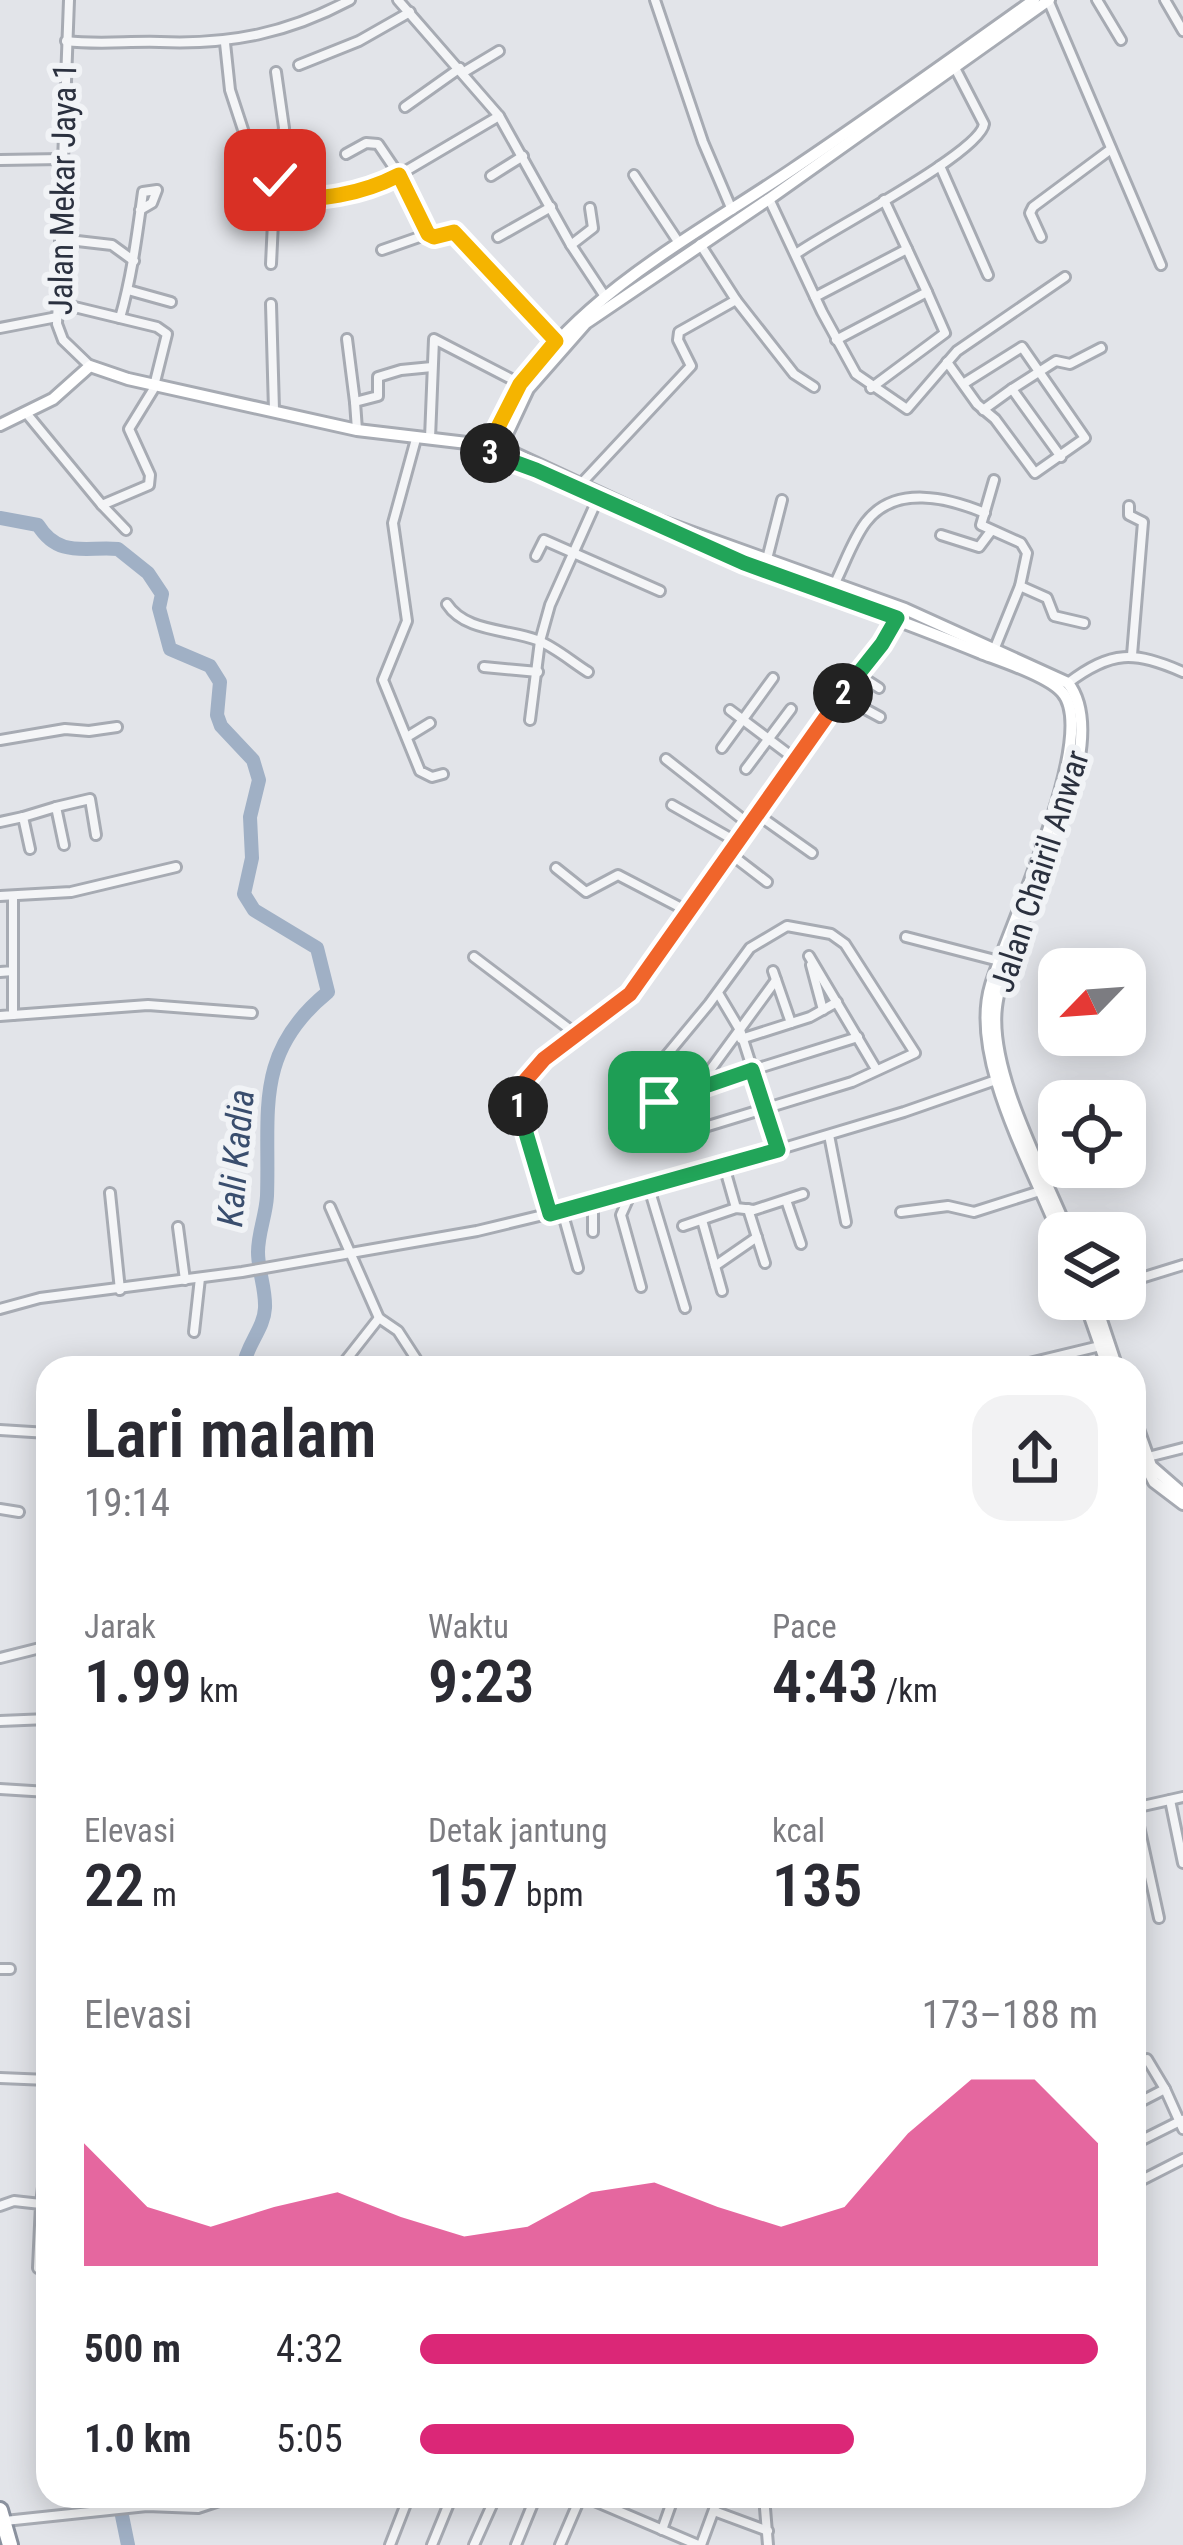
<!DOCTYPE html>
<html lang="id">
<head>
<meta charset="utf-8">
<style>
  body { margin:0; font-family:"Roboto Condensed",sans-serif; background:#f2f2f3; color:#2b2b33; height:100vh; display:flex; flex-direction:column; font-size:45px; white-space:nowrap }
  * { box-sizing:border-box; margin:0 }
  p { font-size:39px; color:#7c7c81 }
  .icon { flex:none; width:66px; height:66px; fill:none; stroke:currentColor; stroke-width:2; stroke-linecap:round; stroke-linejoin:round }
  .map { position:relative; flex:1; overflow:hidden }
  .details { position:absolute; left:36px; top:1356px; width:1110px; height:1152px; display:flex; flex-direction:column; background:#fff; border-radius:36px; box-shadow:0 6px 30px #0003 }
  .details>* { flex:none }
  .needle { width:78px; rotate:245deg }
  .fabs { position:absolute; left:1038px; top:948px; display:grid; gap:24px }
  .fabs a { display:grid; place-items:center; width:108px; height:108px; border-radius:24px; background:#fff; box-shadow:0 6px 30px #0003; font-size:60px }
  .pin { position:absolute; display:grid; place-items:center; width:102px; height:102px; color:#fff; margin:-51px; border-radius:24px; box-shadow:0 6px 18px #0006 }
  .km { position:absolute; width:60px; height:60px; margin:-30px; border-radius:50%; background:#222; color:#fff; font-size:33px; line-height:60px; text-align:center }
  .round { display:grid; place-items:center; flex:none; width:126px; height:126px; border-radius:36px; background:#f2f2f3 }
  .overview { display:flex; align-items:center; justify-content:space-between; height:204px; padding:0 48px }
  h1 { font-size:66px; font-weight:600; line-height:90px }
  .metrics { display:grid; grid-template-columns:repeat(3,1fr); gap:18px; height:204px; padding:12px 48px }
  .metrics div { display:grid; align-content:center }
  .metrics b { font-size:60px; font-weight:600 }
  .metrics small { font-size:33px; font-weight:400 }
  .metrics p { font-size:33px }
  .chart { height:336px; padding:24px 48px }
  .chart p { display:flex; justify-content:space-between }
  .chart svg { width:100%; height:216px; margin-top:12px; fill:#db2777; opacity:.7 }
  ul { padding:0 48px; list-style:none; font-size:39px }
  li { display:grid; grid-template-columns:192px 144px 1fr; align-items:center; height:90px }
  li i { height:30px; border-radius:15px; background:#db2777 }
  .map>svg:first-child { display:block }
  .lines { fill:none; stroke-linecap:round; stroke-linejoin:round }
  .river { stroke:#a0b0c5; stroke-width:14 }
  .street-casing { stroke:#a7abb3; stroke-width:14 }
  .secondary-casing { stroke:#a7abb3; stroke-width:16 }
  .highway-casing { stroke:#8a919e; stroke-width:20 }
  .street { stroke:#f4f5f7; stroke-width:8 }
  .secondary { stroke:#fff; stroke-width:10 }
  .highway { stroke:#fff; stroke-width:14 }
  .split-1-casing { stroke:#fff; stroke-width:24 }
  .split-2-casing { stroke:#fff; stroke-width:24 }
  .split-3-casing { stroke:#fff; stroke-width:24 }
  .split-4-casing { stroke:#fff; stroke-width:24 }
  .split-1 { stroke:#22a559; stroke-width:15 }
  .split-2 { stroke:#f0652b; stroke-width:15 }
  .split-3 { stroke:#22a559; stroke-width:15 }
  .split-4 { stroke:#f5b400; stroke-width:15 }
  .labels { text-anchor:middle; stroke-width:12; stroke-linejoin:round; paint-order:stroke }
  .street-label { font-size:33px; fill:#2b313f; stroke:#f1f3f6 }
  .water-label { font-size:36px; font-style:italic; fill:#3a4e6e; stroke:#f1f3f6 }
</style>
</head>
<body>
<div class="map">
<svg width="1183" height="2545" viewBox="0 0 1183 2545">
  <rect width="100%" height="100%" fill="#e2e4e9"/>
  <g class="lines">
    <g class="river">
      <path d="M0 518 38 525C59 559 87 546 118 549L148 573 162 594 159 608 170 649 210 666 220 682 217 715 221 726 253 760 259 780 250 817 252 858 244 894 254 910 317 948 328 992C253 1053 270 1112 267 1196 266 1215 258 1233 258 1252 258 1271 266 1289 265 1308 264 1329 246 1345 243 1368"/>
      <polyline points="118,2496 128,2545"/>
    </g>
    <g class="street-casing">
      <g id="street">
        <polyline points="69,0 57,324 63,340 90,366"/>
        <polyline points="398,0 499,116 571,245 604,295"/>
        <polyline points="655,0 703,142 732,210"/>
        <polyline points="1048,0 1161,265"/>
        <polyline points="1097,0 1121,40"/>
        <polyline points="1165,0 1183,31"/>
        <path d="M66 41C98 45 128 41 160 42 230 45 288 33 350 0"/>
        <polyline points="225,43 230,90 250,151 253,157 279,163"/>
        <polyline points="299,65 359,41 410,12"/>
        <polyline points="464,72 499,51"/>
        <polyline points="405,107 460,68"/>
        <polyline points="346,154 366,143 378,144 399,175 499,116"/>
        <polyline points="0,160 62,159"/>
        <polyline points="940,166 988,275"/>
        <polyline points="634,175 679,243"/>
        <polyline points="491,176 523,156"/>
        <polyline points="276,199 348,196 399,175 428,234 433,237 454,232 556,341"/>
        <polyline points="769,199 822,312 856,374 907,409 957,351 1065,277"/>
        <polyline points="884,200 907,249"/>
        <polyline points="498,237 551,207"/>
        <polyline points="1041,237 1030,213 1033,207 1111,149"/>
        <polyline points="60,239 112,245 134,261"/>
        <polyline points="571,245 593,228 590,208"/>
        <polyline points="382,250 428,234"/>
        <path d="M796 254C828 231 980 153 984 124L955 68"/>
        <polyline points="271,264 275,180 284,128 276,72"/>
        <polyline points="128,290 171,302"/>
        <polyline points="815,297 907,249 927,292"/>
        <polyline points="736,300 794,374 814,387"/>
        <polyline points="271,304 274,410"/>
        <path d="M120 318C132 276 137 235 143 192L157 190 152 203 140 210"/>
        <polyline points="0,328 57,317"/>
        <polyline points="347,339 355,402"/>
        <polyline points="836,340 927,292 945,333 871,388"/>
        <polyline points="947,362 977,404 995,419 1035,473 1085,438 1022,347 963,384"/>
        <polyline points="983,410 1012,389"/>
        <polyline points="27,414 102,505 149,485 150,475 129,429 153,390 167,334 157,327 58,303"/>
        <polyline points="357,430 355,402 378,396 378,377 401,370 432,367"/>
        <polyline points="430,438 434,339 521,384"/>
        <polyline points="416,439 393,523 407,621 383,680 420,771 432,777 443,774"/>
        <polyline points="1061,457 1012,389 1056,361 1070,364 1101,348"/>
        <polyline points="994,480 981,525 1021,543 1027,553 1020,586 994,650"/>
        <polyline points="578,487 691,366 678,340 679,332 736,300 700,244"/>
        <polyline points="102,505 126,530"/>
        <polyline points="1129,506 1129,515 1143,522 1132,655"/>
        <polyline points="941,535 979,547 991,531"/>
        <polyline points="536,556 544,540 660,591"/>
        <polyline points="767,559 782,500"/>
        <path d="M835 583C845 563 853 539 866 522 895 484 949 498 985 513"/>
        <polyline points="1020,586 1047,598 1054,616 1084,623"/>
        <path d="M447 604C465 632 508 629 537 640 555 647 572 662 588 672"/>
        <polyline points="484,667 538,672"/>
        <polyline points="859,675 879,688"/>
        <path d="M1068 683C1112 650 1134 651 1183 672"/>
        <polyline points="841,696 880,717"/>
        <polyline points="730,710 795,759"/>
        <polyline points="530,720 540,641 550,605 598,498"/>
        <polyline points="407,737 430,723"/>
        <polyline points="0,740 65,729 89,731 117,727"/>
        <polyline points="722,748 773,678"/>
        <polyline points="666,759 750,825"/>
        <polyline points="746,769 791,709"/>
        <polyline points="672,805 737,842"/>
        <polyline points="56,807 90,799 96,835"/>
        <polyline points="757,814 812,853"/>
        <polyline points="23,817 56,807 64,845"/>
        <polyline points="0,822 23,817 30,849"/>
        <polyline points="728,852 767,882"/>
        <polyline points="556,868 586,892 618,875 689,912"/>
        <polyline points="0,896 71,892 176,867"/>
        <polyline points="906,937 999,961"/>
        <polyline points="809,956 876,1069"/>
        <polyline points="474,957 576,1034"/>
        <polyline points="811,965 823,1010"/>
        <polyline points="773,971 791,1023"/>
        <polyline points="0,972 13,971 13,896"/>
        <polyline points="718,993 740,1030 778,1149"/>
        <polyline points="13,1015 148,1005 252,1013"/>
        <polyline points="0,1016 13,1015 13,971"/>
        <polyline points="741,1039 810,1017 837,1002"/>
        <polyline points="700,1084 776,980"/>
        <polyline points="653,1101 667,1135 672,1137 852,1082 915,1053 845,944 831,934 787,926 750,948 709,1004 651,1074 647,1088 653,1101 858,1037"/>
        <polyline points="829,1135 846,1222"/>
        <polyline points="724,1166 736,1208"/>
        <polyline points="649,1188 685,1308"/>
        <polyline points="110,1193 120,1290"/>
        <polyline points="630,1195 621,1215 641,1287"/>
        <polyline points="786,1200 801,1244"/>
        <polyline points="593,1204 593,1232"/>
        <polyline points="330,1207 379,1318 398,1331 422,1368"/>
        <polyline points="748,1209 765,1263"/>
        <polyline points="562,1211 578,1268"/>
        <polyline points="901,1212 948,1206 974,1212 1040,1191"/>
        <polyline points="550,1214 518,1106 518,1089 544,1059 630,994 795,759 882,644 902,608"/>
        <polyline points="702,1220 722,1291"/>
        <polyline points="683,1226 736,1208 754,1210 803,1194"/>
        <polyline points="178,1227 185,1280"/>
        <polyline points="715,1266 757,1237"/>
        <polyline points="1125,1283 1183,1265"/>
        <polyline points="0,1309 40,1298 242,1272 477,1231 630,1194 904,1112 996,1080"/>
        <polyline points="194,1332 200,1278"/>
        <polyline points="346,1360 379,1318"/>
        <polyline points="1009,1368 1100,1346"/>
        <polyline points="0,1430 48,1433"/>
        <polyline points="1148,1457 1183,1448"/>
        <polyline points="0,1509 19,1512"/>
        <polyline points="0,1658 48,1646"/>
        <polyline points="0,1721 48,1719"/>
        <polyline points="0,1789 48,1792"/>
        <polyline points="1170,1800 1183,1863"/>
        <polyline points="1134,1808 1183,1797"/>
        <polyline points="1135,1808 1159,1918"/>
        <polyline points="0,1969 10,1969"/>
        <polyline points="1134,2064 1147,2059 1165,2089"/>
        <polyline points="0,2078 48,2080"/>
        <polyline points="1134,2105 1165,2089 1183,2129"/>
        <polyline points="1134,2144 1182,2120"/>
        <polyline points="1134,2184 1183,2159"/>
        <polyline points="41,2204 43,2187 48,2183"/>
        <polyline points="0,2206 14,2201 41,2204 38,2268"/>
        <polyline points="583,2496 698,2545"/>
        <polyline points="764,2496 768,2545"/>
        <polyline points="714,2511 768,2531"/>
        <polyline points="5,2521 147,2506 198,2508 234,2496"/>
        <polyline points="662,2530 674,2496"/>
        <polyline points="390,2545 409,2496"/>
        <polyline points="432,2545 452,2496"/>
        <polyline points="474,2545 496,2496"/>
        <polyline points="516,2545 536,2496"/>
        <polyline points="560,2545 581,2496"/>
        <polyline points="701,2545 719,2496"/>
      </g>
    </g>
    <g class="secondary-casing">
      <g id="secondary">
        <path d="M0 425 53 399 90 366 128 379 357 430 501 447 657 520 905 609 1068 683C1120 750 1005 928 996 1007 988 1072 1043 1171 1068 1233"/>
        <polyline points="481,448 536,470"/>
        <path d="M488 448C543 312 678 247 793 169 875 114 954 57 1034 0"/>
        <polyline points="498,453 528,389 586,323 769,199 1049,0"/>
        <path d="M667 532C770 576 877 610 981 653 1002 661 1048 676 1062 692 1101 735 1007 930 991 985 969 1057 1032 1165 1059 1234"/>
        <polyline points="1084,1299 1108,1368"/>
        <polyline points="1094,1299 1117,1368"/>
        <polyline points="1134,1418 1151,1466 1183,1494"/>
        <polyline points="1134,1442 1154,1482 1183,1504"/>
      </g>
    </g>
    <g class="highway-casing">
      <polyline id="highway" points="0,2510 10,2545"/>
    </g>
    <use href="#street" class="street"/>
    <use href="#secondary" class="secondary"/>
    <use href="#highway" class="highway"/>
  </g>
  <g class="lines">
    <g class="split-1-casing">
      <polyline id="split-1" points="518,1106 550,1214 778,1150 752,1070 659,1102"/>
    </g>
    <g class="split-2-casing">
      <polyline id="split-2" points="518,1106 518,1089 544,1059 630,994 843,693"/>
    </g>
    <g class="split-3-casing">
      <polyline id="split-3" points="490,453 536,470 744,563 897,618 882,644 843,693"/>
    </g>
    <g class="split-4-casing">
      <path id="split-4" d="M275 180 276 200C322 199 358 196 399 175L428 234 434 237 454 232 556 341 520 384 489 445 490 453"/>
    </g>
    <use href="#split-1" class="split-1"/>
    <use href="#split-2" class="split-2"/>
    <use href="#split-3" class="split-3"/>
    <use href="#split-4" class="split-4"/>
  </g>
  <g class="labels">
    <g class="street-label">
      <text transform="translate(62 189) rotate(-89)" y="12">Jalan Mekar Jaya 1</text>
      <text transform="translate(1039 871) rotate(-72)" y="12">Jalan Chairil Anwar</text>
    </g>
    <g class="water-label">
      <text transform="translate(235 1158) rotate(-85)" y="13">Kali Kadia</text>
    </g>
  </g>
</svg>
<div class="fabs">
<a><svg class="needle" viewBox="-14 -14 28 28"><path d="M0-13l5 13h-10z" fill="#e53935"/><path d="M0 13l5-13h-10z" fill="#7c7c81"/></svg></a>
<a><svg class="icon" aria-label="locate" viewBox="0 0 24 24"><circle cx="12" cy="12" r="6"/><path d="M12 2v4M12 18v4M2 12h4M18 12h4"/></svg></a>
<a><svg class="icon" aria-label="layers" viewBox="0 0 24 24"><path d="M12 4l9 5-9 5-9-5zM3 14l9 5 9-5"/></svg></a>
</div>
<div class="pin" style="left:659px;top:1102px;background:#1e9e55"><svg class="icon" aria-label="arrive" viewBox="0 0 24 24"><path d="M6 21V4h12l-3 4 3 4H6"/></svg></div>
<div class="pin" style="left:275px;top:180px;background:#d93025"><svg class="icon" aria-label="check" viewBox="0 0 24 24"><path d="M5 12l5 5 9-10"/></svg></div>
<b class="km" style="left:518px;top:1106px">1</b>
<b class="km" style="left:843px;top:693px">2</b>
<b class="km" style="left:490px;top:453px">3</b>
<section class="details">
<div class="overview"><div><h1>Lari malam</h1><p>19:14</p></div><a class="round"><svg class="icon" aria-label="share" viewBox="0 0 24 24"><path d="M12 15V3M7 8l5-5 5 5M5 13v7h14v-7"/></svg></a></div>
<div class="metrics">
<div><p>Jarak</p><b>1.99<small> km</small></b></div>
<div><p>Waktu</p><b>9:23</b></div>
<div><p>Pace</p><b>4:43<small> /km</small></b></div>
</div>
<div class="metrics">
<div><p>Elevasi</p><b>22<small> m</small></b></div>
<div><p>Detak jantung</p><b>157<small> bpm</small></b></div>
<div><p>kcal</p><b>135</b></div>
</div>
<div class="chart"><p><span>Elevasi</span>173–188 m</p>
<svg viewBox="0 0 160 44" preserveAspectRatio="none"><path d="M0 44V19L10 32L20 36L30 32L40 29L50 34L60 38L70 36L80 29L90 27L100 32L110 36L120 32L130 17L140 6L150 6L160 19V44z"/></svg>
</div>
<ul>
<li><b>500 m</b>4:32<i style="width:100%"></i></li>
<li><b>1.0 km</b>5:05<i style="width:64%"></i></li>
</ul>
</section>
</div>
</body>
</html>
